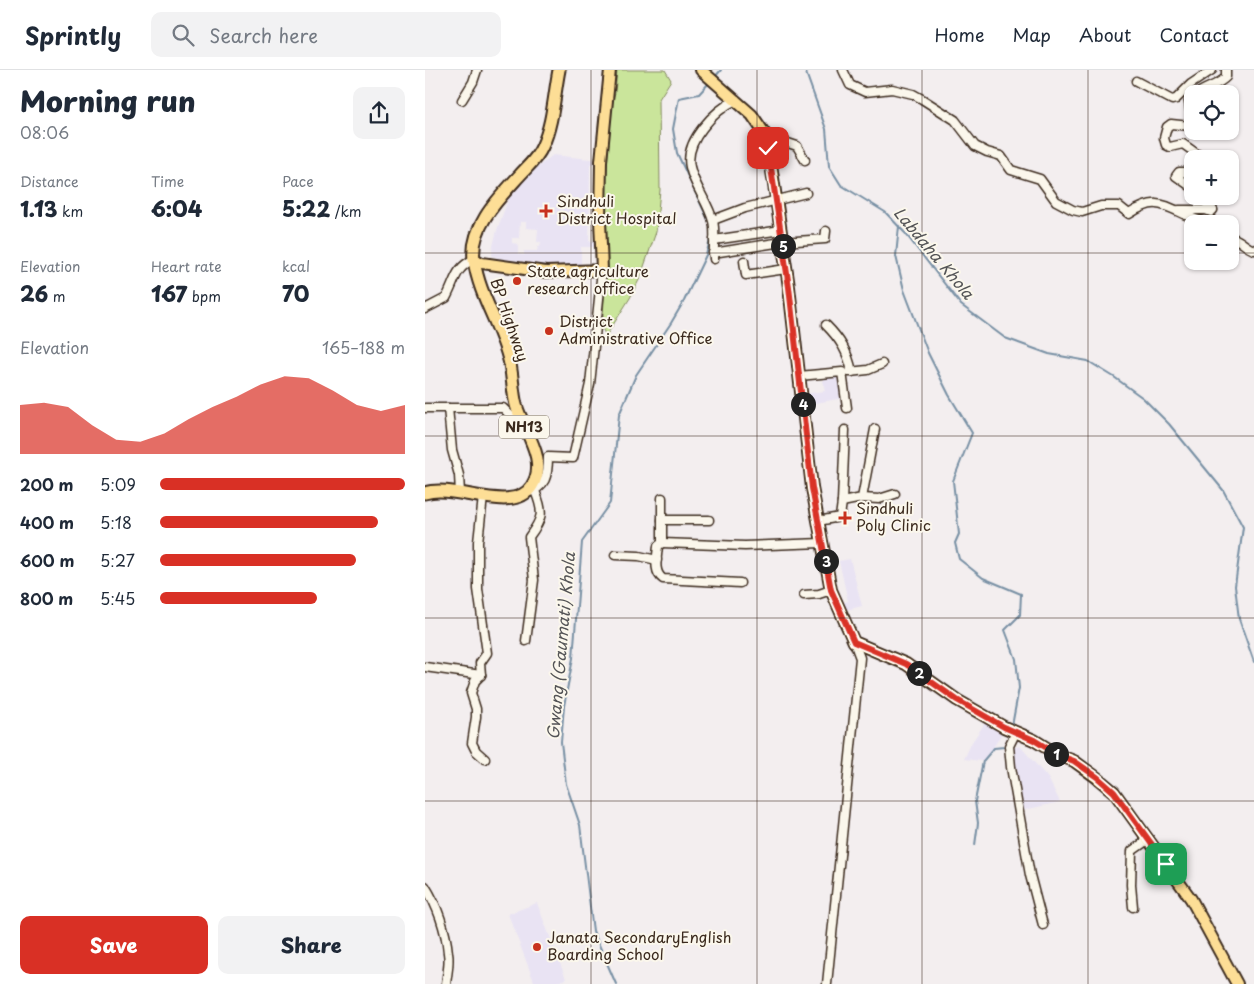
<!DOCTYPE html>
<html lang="en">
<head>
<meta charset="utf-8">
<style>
  body { margin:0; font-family:"Playpen Sans",sans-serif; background:#f2f2f3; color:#1f2937; height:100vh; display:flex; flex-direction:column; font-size:19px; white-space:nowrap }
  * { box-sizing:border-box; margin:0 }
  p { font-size:16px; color:#747a83 }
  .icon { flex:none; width:28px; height:28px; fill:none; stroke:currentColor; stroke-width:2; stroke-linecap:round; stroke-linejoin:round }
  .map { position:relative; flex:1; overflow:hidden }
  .details { display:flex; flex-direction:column; background:#fff; width:425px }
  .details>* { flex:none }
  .fabs { position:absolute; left:759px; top:15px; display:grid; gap:10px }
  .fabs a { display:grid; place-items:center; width:55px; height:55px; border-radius:10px; background:#fff; box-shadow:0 1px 4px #0004; font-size:25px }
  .pin { position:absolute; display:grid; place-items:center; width:42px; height:42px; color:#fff; margin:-21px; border-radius:10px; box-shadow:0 2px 8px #0006 }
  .km { position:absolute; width:25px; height:25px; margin:-12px; border-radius:50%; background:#222; color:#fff; font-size:14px; line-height:25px; text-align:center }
  .round { display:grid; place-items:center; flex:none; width:52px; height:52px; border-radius:10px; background:#f2f2f3 }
  .head { display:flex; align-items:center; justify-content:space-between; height:85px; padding:0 20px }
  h1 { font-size:28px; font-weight:800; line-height:38px }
  .metrics { display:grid; grid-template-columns:repeat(3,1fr); gap:8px; height:85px; padding:5px 20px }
  .metrics div { display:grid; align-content:center }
  .metrics b { font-size:21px; font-weight:800 }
  .metrics small { font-size:14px; font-weight:400 }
  .metrics p { font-size:14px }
  .chart { height:140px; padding:10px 20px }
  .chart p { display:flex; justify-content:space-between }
  .chart svg { width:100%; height:90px; margin-top:5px; fill:#d93025; opacity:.7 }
  .primary-button { display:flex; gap:10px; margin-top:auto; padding:10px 20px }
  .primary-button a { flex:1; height:58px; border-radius:10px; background:#d93025; color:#fff; font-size:20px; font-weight:800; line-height:58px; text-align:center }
  .primary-button a+a { background:#f2f2f3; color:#1f2937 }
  ul { padding:0 20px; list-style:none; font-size:16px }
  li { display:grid; grid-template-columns:80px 60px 1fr; align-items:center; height:38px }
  li i { height:12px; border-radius:6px; background:#d93025 }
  header { display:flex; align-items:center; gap:30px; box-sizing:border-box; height:70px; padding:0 25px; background:#fff; border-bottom:1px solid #e0e1e3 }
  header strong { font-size:24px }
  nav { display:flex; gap:28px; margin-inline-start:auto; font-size:18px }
  .search { width:350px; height:45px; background:#f2f2f3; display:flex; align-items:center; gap:12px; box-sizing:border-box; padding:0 18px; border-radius:10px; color:#747a83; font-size:19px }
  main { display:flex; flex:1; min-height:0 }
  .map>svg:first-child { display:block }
  .built { fill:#e9e3f3; fill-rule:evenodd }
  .green { fill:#cae59b; stroke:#82885c }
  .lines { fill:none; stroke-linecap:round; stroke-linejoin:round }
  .stream { stroke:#7890a4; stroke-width:2 }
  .minor-casing { stroke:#3b2a1e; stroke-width:11 }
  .major-casing { stroke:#3b2a1e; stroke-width:14 }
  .highway-casing { stroke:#3b2a1e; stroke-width:15 }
  .minor { stroke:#fbf7ec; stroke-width:8 }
  .major { stroke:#fdde96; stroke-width:10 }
  .highway { stroke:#fdde96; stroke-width:11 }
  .route-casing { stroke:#fff; stroke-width:10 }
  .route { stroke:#d93025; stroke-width:6 }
  .grid { fill:none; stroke:#3b2a1e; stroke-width:1; stroke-opacity:0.55 }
  .poi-dot { fill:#c8321e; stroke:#fbf7ec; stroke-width:2 }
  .labels { text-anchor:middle; stroke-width:4; stroke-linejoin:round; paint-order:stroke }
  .shield { fill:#fbf7ec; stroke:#75685c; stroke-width:1 }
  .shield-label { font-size:14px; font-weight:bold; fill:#3b2a1e }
  .poi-label { font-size:15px; fill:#3b2a1e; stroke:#fbf7ec; text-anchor:start }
  .street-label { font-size:15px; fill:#3b2a1e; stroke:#fbf7ec }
  .water-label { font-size:16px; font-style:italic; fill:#545456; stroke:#fbf7ec }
</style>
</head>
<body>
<header>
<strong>Sprintly</strong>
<div class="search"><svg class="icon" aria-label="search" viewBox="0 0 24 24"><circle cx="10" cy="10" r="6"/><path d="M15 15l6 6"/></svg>Search here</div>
<nav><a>Home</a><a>Map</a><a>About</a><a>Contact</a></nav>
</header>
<main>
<section class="details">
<div class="head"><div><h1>Morning run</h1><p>08:06</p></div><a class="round"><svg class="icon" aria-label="share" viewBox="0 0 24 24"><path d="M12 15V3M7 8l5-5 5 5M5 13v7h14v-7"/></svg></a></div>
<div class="metrics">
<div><p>Distance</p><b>1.13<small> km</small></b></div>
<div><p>Time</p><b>6:04</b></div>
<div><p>Pace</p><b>5:22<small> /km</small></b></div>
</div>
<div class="metrics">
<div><p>Elevation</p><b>26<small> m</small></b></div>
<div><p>Heart rate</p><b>167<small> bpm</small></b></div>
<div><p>kcal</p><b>70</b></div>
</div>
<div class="chart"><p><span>Elevation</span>165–188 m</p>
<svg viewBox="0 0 160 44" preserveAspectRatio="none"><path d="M0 44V20L10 19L20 21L30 30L40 37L50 38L60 34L70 27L80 21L90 16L100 10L110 6L120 7L130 13L140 20L150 23L160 20V44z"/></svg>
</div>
<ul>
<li><b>200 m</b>5:09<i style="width:100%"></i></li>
<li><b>400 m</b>5:18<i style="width:89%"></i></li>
<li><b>600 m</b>5:27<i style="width:80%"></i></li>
<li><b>800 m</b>5:45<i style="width:64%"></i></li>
</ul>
<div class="primary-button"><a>Save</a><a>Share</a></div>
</section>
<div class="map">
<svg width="829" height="914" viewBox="0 0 829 914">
  <rect width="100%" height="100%" fill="#f3eeef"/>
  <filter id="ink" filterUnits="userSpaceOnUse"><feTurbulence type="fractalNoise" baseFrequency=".02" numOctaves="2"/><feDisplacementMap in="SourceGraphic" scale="10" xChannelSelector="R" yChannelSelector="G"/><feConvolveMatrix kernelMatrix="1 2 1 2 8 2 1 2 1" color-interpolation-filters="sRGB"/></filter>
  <g filter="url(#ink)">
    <g class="built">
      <path d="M128 85 174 90 173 199H132L87 193 67 186V180L72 160 88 116ZM165 94H171L169 171H164ZM95 152H101V158L113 159 112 172H116L115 177H113L112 181H99V185L93 184V174L87 173V168H94ZM156 177H171L170 197H156Z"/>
      <polygon points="415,305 418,328 380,335 379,324 400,321 397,306"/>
      <polygon points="425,489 437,536 417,541 415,534 423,531 414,491"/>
      <polygon points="560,653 577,663 568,678 557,691 539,689 547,672"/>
      <polygon points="595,676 623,708 635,732 599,740 588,678"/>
      <polygon points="112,833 141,909 128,914 110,914 83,844"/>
    </g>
    <polygon class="green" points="192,0 240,0 246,10 234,29 235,120 231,162 215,208 205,228 181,266 177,258 182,192 181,110 187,31 190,23"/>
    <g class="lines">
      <g class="stream">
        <polyline points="380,0 401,59 404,96 416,115 460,142 480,163 536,235 580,268 624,284 663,291 689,307 718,328 744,354 798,420 818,457 810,516 814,549 829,592"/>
        <polyline points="289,8 296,0"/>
        <polyline points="284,13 274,24 254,28 248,59 252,83 285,154"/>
        <polyline points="474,156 471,186 479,220 503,283 524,325 547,363 528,411 534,464 530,473 534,489 558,508 596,524 595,545 580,560 591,589 594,618 587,656"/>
        <polyline points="550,775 553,753 550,731 558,691 569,678 579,677 581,674"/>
        <polyline points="191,914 168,861 155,755 141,714 136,672 139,636 148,588 157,472 185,433 194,345 211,305 246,253 259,231 281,185 286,166"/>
      </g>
      <g class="minor-casing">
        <g id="minor">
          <path d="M418 0 425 15 440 22 467 19 488 24 497 29 530 50 550 76 562 82 576 86 586 100 615 109 631 131 648 140 657 142 676 136H694L704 144C731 127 737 134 763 146 770 150 778 150 785 154"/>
          <polyline points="711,11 747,30 751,29 766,14 787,0"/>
          <path d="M772 24C781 17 794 15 801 7V0"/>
          <polyline points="768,27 764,32 767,52 765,56 746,54 742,57 739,68 741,75 745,77 758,74 779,89 788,89"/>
          <polyline points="37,30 48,12 52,0"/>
          <polyline points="343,78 363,73 372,76 380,90"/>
          <polyline points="805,100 805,105"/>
          <polyline points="768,102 754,102 751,106 768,118"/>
          <polyline points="754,140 781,140 786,142 788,140 786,137 774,126"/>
          <polyline points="288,150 320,138 381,123"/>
          <path d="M805 167C815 169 820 177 829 180"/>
          <polyline points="289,170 356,160"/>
          <polyline points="288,183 357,172 400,169 401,161"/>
          <path d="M289 189C288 177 291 163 288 151 283 132 269 116 265 97 259 71 290 40 311 30"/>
          <polyline points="319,191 321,205 361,199"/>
          <path d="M0 239 21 228C31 210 29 199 49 189"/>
          <path d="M401 255C415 269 423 282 427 302"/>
          <polyline points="424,302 443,300 457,294"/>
          <polyline points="374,306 417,302 422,338"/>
          <polyline points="0,338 78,338 91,351 96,359"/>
          <polyline points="23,338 27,380 34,405 35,423"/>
          <path d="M102 423C121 417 123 406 123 387L148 388 165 314 177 200"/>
          <path d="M237 428V473L233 476C232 488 228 502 238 509L315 513"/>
          <polyline points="437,428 454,429 470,424"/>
          <polyline points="417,432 437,428 450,359"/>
          <polyline points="237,450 284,450"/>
          <polyline points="393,451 415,447 417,432 420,360"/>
          <polyline points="237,473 320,476 397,473"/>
          <polyline points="190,485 214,486 232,490"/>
          <polyline points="379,525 394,524 406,520"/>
          <path d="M101 571 109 510 104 467C118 448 119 443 110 421"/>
          <polyline points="0,597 56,605"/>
          <polyline points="56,605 55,593 62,583 53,519 53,472 58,427"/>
          <polyline points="56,605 50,611 46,623 51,639 51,647 47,673 51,681 60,689"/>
          <polyline points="591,662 584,676 586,697 605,805 618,855"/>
          <path d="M0 816C12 835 21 860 23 883 25 893 22 904 21 914"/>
          <polyline points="708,837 706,815 707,781 724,769"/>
          <polyline points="402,914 435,588 429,572"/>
        </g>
      </g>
      <g class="major-casing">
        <g id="major">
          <polyline points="276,0 327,45 342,67 364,217 387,418 406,520 429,572 481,594 532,630 579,657 609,670 633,685 649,691 671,707 689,722 766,829 812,914"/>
          <polyline points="49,189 57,193 121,202 177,200 175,150 176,91 185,0"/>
        </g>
      </g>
      <g class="highway-casing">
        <path id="highway" d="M0 423C30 413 88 446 107 416 124 390 98 360 91 335 87 319 88 302 83 286 74 253 54 225 49 190 45 157 73 129 94 106 102 97 112 89 117 77 128 54 129 25 134 0"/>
      </g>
      <use href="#minor" class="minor"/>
      <use href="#major" class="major"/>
      <use href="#highway" class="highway"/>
    </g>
  </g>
  <g class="lines" filter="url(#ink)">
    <g class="route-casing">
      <polyline id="route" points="343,78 364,217 387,418 406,520 429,572 481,594 532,630 579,657 609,670 633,685 649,691 672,707 689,722 741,794"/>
    </g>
    <use href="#route" class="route"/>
  </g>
  <path class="grid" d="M166 0V914M332 0V914M497 0V914M663 0V914M0 183H768M805 183H829M0 366H829M0 548H829M0 731H829"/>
  <g class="poi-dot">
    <path d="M118.5 133.5h5v5h5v5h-5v5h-5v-5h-5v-5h5z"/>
    <circle cx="92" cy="211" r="5"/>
    <circle cx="124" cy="261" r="5"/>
    <path d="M417.5 440.5h5v5h5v5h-5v5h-5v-5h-5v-5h5z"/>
    <circle cx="112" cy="877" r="5"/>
  </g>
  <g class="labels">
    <rect class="shield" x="74" y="345.5" width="50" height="23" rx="4"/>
    <g class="shield-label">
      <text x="99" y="362">NH13</text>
    </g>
    <g class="poi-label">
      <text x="132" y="137">Sindhuli<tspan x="132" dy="17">District Hospital</tspan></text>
      <text x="102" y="207">State agriculture<tspan x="102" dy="17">research office</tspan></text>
      <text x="134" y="257">District<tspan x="134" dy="17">Administrative Office</tspan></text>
      <text x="431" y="444">Sindhuli<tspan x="431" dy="17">Poly Clinic</tspan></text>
      <text x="122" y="873">Janata SecondaryEnglish<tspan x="122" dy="17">Boarding School</tspan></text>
    </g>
    <g class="street-label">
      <text transform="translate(84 250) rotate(71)" y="5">BP Highway</text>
    </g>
    <g class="water-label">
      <text transform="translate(509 183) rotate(50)" y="6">Labdaha Khola</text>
      <text transform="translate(136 576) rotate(-85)" y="6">Gwang (Gaumati) Khola</text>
    </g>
  </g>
</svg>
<div class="fabs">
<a><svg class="icon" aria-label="locate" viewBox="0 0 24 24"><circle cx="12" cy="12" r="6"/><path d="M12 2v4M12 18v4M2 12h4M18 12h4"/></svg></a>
<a>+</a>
<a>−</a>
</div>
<div class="pin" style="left:741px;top:794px;background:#1e9e55"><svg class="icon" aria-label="arrive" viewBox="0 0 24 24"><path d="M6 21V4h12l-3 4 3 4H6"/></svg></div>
<div class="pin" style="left:343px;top:78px;background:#d93025"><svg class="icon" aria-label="check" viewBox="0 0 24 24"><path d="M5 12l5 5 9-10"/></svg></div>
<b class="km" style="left:631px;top:684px">1</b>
<b class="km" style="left:494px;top:603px">2</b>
<b class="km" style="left:401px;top:491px">3</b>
<b class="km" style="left:378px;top:334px">4</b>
<b class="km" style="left:358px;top:176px">5</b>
</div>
</main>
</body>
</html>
